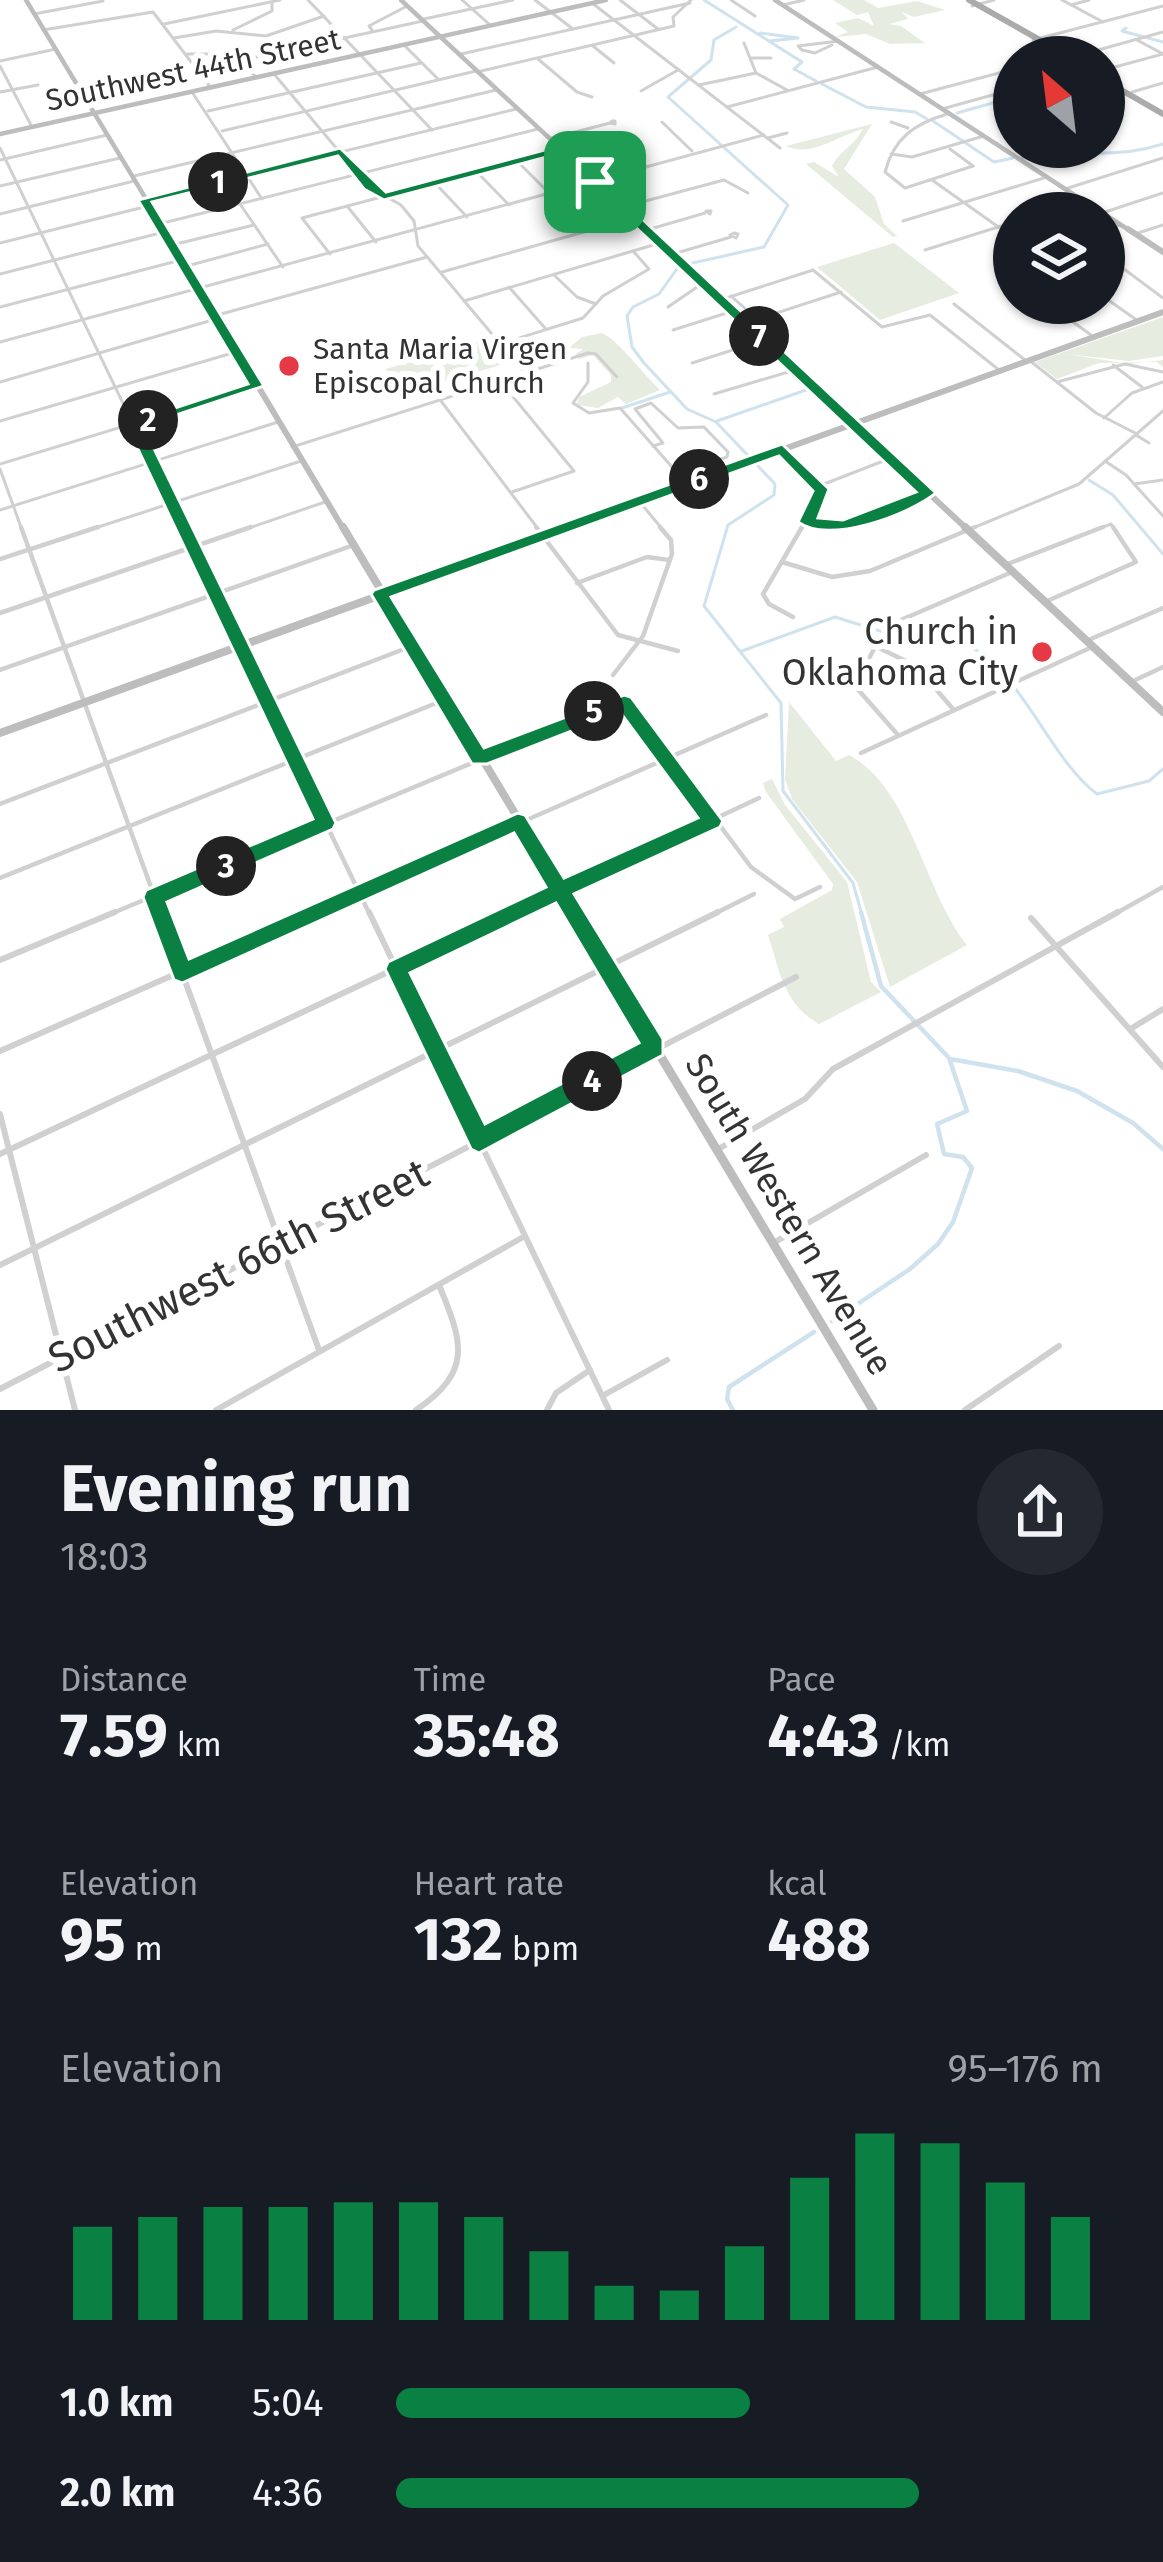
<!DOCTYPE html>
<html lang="en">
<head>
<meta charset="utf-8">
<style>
  body { margin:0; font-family:"Fira Sans",sans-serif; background:#242831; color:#f1f3f6; height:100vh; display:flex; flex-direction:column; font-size:45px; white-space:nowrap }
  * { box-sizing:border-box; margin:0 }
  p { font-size:39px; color:#9ea1a6 }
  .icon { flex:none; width:66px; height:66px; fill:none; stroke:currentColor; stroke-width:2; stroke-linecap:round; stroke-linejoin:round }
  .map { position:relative; height:1410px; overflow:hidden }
  .side { display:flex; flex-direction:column; background:#171b24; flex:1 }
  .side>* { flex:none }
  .needle { width:78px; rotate:332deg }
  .buttons { position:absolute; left:993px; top:36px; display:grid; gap:24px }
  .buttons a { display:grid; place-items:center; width:132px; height:132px; border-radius:50%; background:#171b24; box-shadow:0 3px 9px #0004; font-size:60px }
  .pin { position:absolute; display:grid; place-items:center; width:102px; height:102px; color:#fff; margin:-51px; border-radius:24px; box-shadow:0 6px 18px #0006 }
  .km { position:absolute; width:60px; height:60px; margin:-30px; border-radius:50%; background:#222; color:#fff; font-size:33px; line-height:60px; text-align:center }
  .round { display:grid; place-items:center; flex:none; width:126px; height:126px; border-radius:63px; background:#242831 }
  .summary { display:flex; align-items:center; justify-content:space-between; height:204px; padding:0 60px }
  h1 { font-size:66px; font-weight:700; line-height:90px }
  .metrics { display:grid; grid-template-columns:repeat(3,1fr); gap:18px; height:204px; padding:12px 60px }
  .metrics div { display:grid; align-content:center }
  .metrics b { font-size:60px; font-weight:700 }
  .metrics small { font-size:33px; font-weight:400 }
  .metrics p { font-size:33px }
  .chart { height:336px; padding:24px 60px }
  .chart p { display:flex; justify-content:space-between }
  .chart svg { width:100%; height:216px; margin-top:12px; stroke:#0b8043; stroke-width:6 }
  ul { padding:0 60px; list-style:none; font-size:39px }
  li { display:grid; grid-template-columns:192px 144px 1fr; align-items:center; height:90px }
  li i { height:30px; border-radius:15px; background:#0b8043 }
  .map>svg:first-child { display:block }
  .green { fill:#e6ecdf }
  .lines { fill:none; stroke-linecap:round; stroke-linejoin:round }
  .stream-far1 { stroke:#cfe2ee; stroke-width:3 }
  .stream { stroke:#cfe2ee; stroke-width:4.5 }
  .street-far2 { stroke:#d0d0d0; stroke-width:3 }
  .street-far1 { stroke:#d0d0d0; stroke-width:4.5 }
  .street { stroke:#d0d0d0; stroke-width:6 }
  .secondary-far3 { stroke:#bdbdbd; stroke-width:4.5 }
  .secondary-far2 { stroke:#bdbdbd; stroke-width:6 }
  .secondary-far1 { stroke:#bdbdbd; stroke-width:8 }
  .secondary { stroke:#bdbdbd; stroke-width:9 }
  .primary { stroke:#ababab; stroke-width:6 }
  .route { fill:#0b8043; stroke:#fff; stroke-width:3; fill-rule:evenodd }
  .poi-dot { fill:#e63946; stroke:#fff; stroke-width:4.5 }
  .labels { text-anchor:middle; stroke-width:12; stroke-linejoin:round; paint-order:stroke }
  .far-street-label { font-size:30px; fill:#333; stroke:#fff }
  .far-poi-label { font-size:30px; fill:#333; stroke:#fff; text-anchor:start }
  .poi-label { font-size:36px; fill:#333; stroke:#fff; text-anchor:end }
  .street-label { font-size:36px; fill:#333; stroke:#fff }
  .near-street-label { font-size:42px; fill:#333; stroke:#fff }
</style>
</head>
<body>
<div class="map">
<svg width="1163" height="1410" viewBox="0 0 1163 1410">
  <rect width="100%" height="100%" fill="#fff"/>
  <g class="green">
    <polygon points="833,0 864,0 878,8 917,1 945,10 914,17 902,12 908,19 889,24 901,26 925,43 890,44 866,34 835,37 848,32 835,23 858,18 874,26 868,12 857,15"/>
    <path d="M872 124 844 169 875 197 884 224 897 236 893 237 806 164 814 162 839 177 832 166C839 151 855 145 863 129 839 135 811 158 786 146Z"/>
    <polygon points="894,243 959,293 880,320 817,267"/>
    <polygon points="1163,317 1163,356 1129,361 1066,354 1130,364 1163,360 1163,367 1157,362 1099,363 1057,379 1035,362"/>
    <path d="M602 333C617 339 645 376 660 390L626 404 618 397 598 408 577 405 579 397 611 382V375L593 355 579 359 575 355 583 349 569 348 582 337Z"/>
    <polygon points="491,337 512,361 404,395 386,369"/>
    <path d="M789 702 836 761 849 755C911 788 924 892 967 945L890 987 857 882 792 799 785 779Z"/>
    <path d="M772 779 785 805 847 882 871 982 881 992 819 1024C784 1004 780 972 768 935L784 927 780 919 832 890 833 884 766 792 763 783Z"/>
  </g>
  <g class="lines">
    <g class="stream-far1">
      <polyline points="704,0 802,62 794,69 816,81"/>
      <polyline points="736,27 714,40 711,60 668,97 788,205 764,247 679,266 659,294 633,307 627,316 632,347 644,363 687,409 716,422 775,484 774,495 728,525 704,606 781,703 783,791 853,883 862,915"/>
      <polyline points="1126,28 1122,31 1163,42"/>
      <polyline points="760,33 798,38 770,41"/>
      <polyline points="822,84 866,107 915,112 927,119"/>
      <polyline points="957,113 1014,97"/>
      <polyline points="933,121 994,162 1013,158"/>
      <polyline points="1021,158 1048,158"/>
      <path d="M1059 158C1099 149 1120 158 1163 144"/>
      <polyline points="622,408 670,392"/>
      <polyline points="717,421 809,389"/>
      <polyline points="1089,480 1113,495 1163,554"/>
      <path d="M886 633C897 636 910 642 922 644 934 645 948 638 959 642 1018 661 1048 758 1097 794L1149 781 1163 769"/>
      <polyline points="742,651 835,617 880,631"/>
    </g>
    <g class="stream">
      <polyline points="861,912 881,986 950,1059 1018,1071 1077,1091 1133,1123 1163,1149"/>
      <polyline points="832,1321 910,1269 938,1244 953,1222 972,1168 963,1157 944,1154 937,1124 967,1111 950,1061"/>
      <polyline points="733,1410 727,1399 729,1387 814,1332"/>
    </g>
    <g class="street-far2">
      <polyline points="308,0 432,130"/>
      <polyline points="462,0 489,24"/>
      <polyline points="535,0 573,29"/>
      <polyline points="620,0 658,29"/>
      <polyline points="731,0 755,16"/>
      <polyline points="1062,0 1103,22"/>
      <polyline points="592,3 780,148"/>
      <polyline points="783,5 804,0"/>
      <polyline points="1071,5 1089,0"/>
      <polyline points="972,6 994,0"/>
      <polyline points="34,14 103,1"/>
      <polyline points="424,19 513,0"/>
      <polyline points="164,24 280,0"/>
      <polyline points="43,30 153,12 211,88"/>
      <polyline points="233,30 272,11 272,2"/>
      <polyline points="372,30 369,26 407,6"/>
      <polyline points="174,38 216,31 266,36 324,16"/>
      <polyline points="1033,40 1163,6"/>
      <polyline points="1137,40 1163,54"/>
      <polyline points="744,43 756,73"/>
      <polyline points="404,45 438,79"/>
      <polyline points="593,46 614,63"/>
      <polyline points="802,50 798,46 839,41"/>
      <polyline points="802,50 815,53 832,45"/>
      <polyline points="187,54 233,54 255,76"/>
      <polyline points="461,54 690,3"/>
      <polyline points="1073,57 1163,32"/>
      <polyline points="752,58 771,58"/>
      <polyline points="538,59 577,92 592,97"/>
      <polyline points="242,60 423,21"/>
      <polyline points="0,61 56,49"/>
      <polyline points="0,66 32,127"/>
      <polyline points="1104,70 1163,54"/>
      <polyline points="477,72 674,26 673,17 691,0"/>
      <polyline points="756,73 787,90"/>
      <polyline points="274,74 369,187 401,205 414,221 418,246 524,372"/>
      <polyline points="699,85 756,73"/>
      <polyline points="641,91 678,70"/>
      <polyline points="0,92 38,85"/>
      <polyline points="192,92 262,199"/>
      <polyline points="1132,92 1163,83"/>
      <polyline points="920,94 1014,69"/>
      <polyline points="727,107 878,67"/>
      <polyline points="942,109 1014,89"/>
      <polyline points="208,111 421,63"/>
      <path d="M947 114C914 124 894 138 885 172L905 188 973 166"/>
      <polygon points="612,121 615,121 615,124 610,123"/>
      <polyline points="662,122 692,151"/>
      <polyline points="891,122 908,128"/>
      <polyline points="222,131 476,71"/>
      <polyline points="552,138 610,123"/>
      <polyline points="768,138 787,133"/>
      <polyline points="0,148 184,530"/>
      <polyline points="950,149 973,166"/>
      <polyline points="891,154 912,157 984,136"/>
      <polyline points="0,160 107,135"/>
      <polyline points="517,161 550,194"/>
      <polyline points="477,172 509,205"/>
      <polyline points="134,176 496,90"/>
      <polyline points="932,180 1014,238"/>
      <polyline points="435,183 467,217"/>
      <polyline points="0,186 120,158"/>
      <polyline points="1065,189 1163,158"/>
      <polyline points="145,200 516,109"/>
      <polyline points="240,204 283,267"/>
      <polyline points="347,206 376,242"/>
      <polyline points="623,207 724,180 748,193"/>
      <polygon points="706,211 711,211 710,214"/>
      <polyline points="1043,213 1083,200"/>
      <polyline points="1102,213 1163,193"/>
      <polyline points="0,214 134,181"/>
      <polyline points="903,221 1047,177"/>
      <polyline points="159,224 538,129"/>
      <polyline points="647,230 705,213"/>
      <polyline points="1104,230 1120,225"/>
      <polygon points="734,233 738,234 736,238 730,235"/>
      <polyline points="1135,234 1163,225"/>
      <polyline points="0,243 148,206"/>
      <polyline points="172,245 254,225"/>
      <polyline points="925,250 1014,222"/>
      <polyline points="330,254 302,218 559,150"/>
      <polyline points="673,254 731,237"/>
      <polyline points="1104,254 1163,298"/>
      <polyline points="1014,260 1000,267 1014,279"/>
      <polyline points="187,266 268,244"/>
      <polyline points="442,272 633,218"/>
      <polyline points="0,274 164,232"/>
      <polyline points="554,275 577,297 596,304"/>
      <polyline points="509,287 545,328"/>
      <polyline points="731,296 757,319"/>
      <polyline points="1104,297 1138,321"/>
      <polyline points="720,300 813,270 882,327 930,315 999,370"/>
      <polyline points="464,301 660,243"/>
      <polyline points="1047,303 1091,335"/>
      <polyline points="954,304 1025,360"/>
      <polyline points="0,307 181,260"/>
      <polyline points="668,307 703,283"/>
      <polyline points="214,316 427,257"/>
      <polyline points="746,323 841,292"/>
      <polyline points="673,330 733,311"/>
      <polyline points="0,342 764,135"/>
      <polyline points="500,344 583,318 603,296 649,269 633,251"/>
      <polyline points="1029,360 1096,413 1137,434"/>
      <polyline points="588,363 588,382 573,403 589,413 620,408 687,484"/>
      <polyline points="692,363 764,340"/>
      <polyline points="1113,365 1142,387"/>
      <polyline points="0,382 216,319"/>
      <polyline points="501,382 574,471 512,492"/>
      <polyline points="1057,382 1125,364 1163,372"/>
      <polyline points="714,394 795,370"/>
      <polyline points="441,401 539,530"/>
      <polyline points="1104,418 1132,393 1163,382"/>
      <polyline points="0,421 236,352"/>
      <polyline points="1136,435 1149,443"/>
      <polyline points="653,446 663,443 635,409 651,403 678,428 704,427 728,452 727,457 678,474"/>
      <polyline points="292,447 588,353 596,354 617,377"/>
      <polyline points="781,450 822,494 801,530"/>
      <polyline points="1105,461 1126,475 1163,516"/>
      <polyline points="0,464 256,386"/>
      <polyline points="0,469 22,530"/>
      <polyline points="1134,484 1163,480"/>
      <polyline points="819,486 891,458"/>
      <polyline points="639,501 663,530"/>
      <polyline points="0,510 278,422"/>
      <polyline points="808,523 844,526 928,493"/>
      <polyline points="89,530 301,461"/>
      <polyline points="243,530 325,502"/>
      <polyline points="968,530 1079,484 1163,411"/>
      <polyline points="1095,530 1111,524 1115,530"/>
    </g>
    <g class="street-far1">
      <polyline points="21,527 161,915"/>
      <polyline points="183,527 370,915"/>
      <polyline points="536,527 618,635 678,651"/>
      <polyline points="0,559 98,527"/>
      <polyline points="782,562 832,577 870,571 975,527"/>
      <polyline points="1005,565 1103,527"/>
      <polyline points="577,583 647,557 669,560"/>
      <polyline points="1047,601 1136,562 1113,527"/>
      <polyline points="0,613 251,527"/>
      <polyline points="793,617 769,604 763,594 802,527"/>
      <polyline points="1086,641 1163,608"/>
      <polyline points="875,646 916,666 953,709"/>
      <polyline points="791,658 854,685 898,735"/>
      <polyline points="0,670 351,546"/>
      <polyline points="613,675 643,636 672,554 671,540 660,527"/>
      <polyline points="1131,682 1163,667"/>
      <polyline points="854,685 887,626 1012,572"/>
      <polyline points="861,753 1092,647"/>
      <polyline points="0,804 412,646"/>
      <polyline points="0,878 444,700"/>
      <polyline points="108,915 618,702 635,712 751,867 795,899 820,887"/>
      <polyline points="310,915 766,715"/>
      <polyline points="510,915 759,798"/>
      <polyline points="712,915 754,894"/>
      <polyline points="1113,915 1163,887"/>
    </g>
    <g class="street">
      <polyline points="160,912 319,1350"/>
      <polyline points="369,912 609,1410"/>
      <polyline points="1031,918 1163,1067"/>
      <polyline points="0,960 115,912"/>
      <polyline points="1132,1028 1163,1009"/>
      <polyline points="0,1051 317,912"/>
      <polyline points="0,1114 75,1410"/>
      <polyline points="720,1148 805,1099 833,1069 1118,912"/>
      <polyline points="0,1154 516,912"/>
      <polyline points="775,1242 926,1155"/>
      <polyline points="0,1265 718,912"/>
      <polyline points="0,1389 796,977"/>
      <polyline points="604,1395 667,1360"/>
      <polyline points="216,1410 525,1236"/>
      <path d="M416 1410C473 1371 463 1343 439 1285"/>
      <polyline points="547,1410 556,1393 590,1370"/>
      <polyline points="965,1410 1059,1346"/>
    </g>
    <g class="secondary-far3">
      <polyline points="26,0 166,232"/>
      <polyline points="401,0 650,232"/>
      <polyline points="775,0 1102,213"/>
      <polyline points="0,134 606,0"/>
      <polyline points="1104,214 1132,232"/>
    </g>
    <g class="secondary-far2">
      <polyline points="164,229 344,530"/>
      <polyline points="646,229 968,530"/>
      <polyline points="1128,229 1163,252"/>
      <polyline points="560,530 1163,312"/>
    </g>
    <g class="secondary-far1">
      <polyline points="343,527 576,915"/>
      <polyline points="965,527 1163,712"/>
      <polyline points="0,733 569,527"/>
    </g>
    <polyline class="secondary" points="574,912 873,1410"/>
    <g class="primary">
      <polyline points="969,0 1070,57"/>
      <polyline points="1104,80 1163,114"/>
    </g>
  </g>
  <path class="route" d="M556 147H565L936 493C909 515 828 545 798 522L813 491 779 456 391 597 484 748 624 695 631 697 723 821 720 827 574 894 663 1039V1055L479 1153 471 1149 385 969 388 962 546 887 514 833 182 983 174 980 143 897 146 890 313 819 126 424 248 384 138 200 340 148 386 192ZM558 154 916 492 843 520 818 518 829 489 782 444 374 590 371 594 472 764H487L620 712 698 818 564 878 525 815 518 813 189 959 167 902 333 829 336 823 143 426 264 386 152 202 338 156 364 189 384 200ZM556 903 639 1043 485 1124 410 973Z"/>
  <g class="poi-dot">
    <circle cx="289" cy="366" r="12"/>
    <circle cx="1042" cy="652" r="12"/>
  </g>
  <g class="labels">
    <g class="far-street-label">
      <text transform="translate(193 70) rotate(-12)" y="10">Southwest 44th Street</text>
    </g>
    <g class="far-poi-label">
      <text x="313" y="359">Santa Maria Virgen<tspan x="313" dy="34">Episcopal Church</tspan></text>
    </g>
    <g class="poi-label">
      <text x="1018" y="644">Church in<tspan x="1018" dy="41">Oklahoma City</tspan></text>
    </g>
    <g class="street-label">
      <text transform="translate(790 1214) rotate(59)" y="13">South Western Avenue</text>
    </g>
    <g class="near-street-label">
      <text transform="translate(238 1265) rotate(-27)" y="15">Southwest 66th Street</text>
    </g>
  </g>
</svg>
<div class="buttons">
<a><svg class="needle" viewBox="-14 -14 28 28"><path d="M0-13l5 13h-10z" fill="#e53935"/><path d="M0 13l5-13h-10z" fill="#9ea1a6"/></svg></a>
<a><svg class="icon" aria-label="layers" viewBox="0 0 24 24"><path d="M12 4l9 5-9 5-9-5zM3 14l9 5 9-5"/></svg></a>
</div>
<div class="pin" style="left:595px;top:182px;background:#1e9e55"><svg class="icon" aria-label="arrive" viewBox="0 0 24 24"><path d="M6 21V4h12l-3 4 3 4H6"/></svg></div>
<b class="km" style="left:218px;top:182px">1</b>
<b class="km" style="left:148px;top:420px">2</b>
<b class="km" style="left:226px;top:866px">3</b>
<b class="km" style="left:592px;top:1081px">4</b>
<b class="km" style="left:594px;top:711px">5</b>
<b class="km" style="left:699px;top:479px">6</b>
<b class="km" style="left:759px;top:336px">7</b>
</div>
<section class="side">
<div class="summary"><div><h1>Evening run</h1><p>18:03</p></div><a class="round"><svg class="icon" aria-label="share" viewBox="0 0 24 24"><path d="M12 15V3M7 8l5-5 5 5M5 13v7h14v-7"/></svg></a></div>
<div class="metrics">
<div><p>Distance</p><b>7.59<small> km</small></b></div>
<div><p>Time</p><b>35:48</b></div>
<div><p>Pace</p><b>4:43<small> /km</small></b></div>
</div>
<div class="metrics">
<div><p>Elevation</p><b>95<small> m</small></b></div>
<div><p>Heart rate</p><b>132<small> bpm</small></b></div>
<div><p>kcal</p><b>488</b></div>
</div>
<div class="chart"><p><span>Elevation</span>95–176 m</p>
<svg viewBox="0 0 160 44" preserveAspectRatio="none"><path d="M5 44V25M15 44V23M25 44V21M35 44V21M45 44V20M55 44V20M65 44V23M75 44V30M85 44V37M95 44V38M105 44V29M115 44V15M125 44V6M135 44V8M145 44V16M155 44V23"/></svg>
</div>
<ul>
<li><b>1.0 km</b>5:04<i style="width:50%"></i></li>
<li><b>2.0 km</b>4:36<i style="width:74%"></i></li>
</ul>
</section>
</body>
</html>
